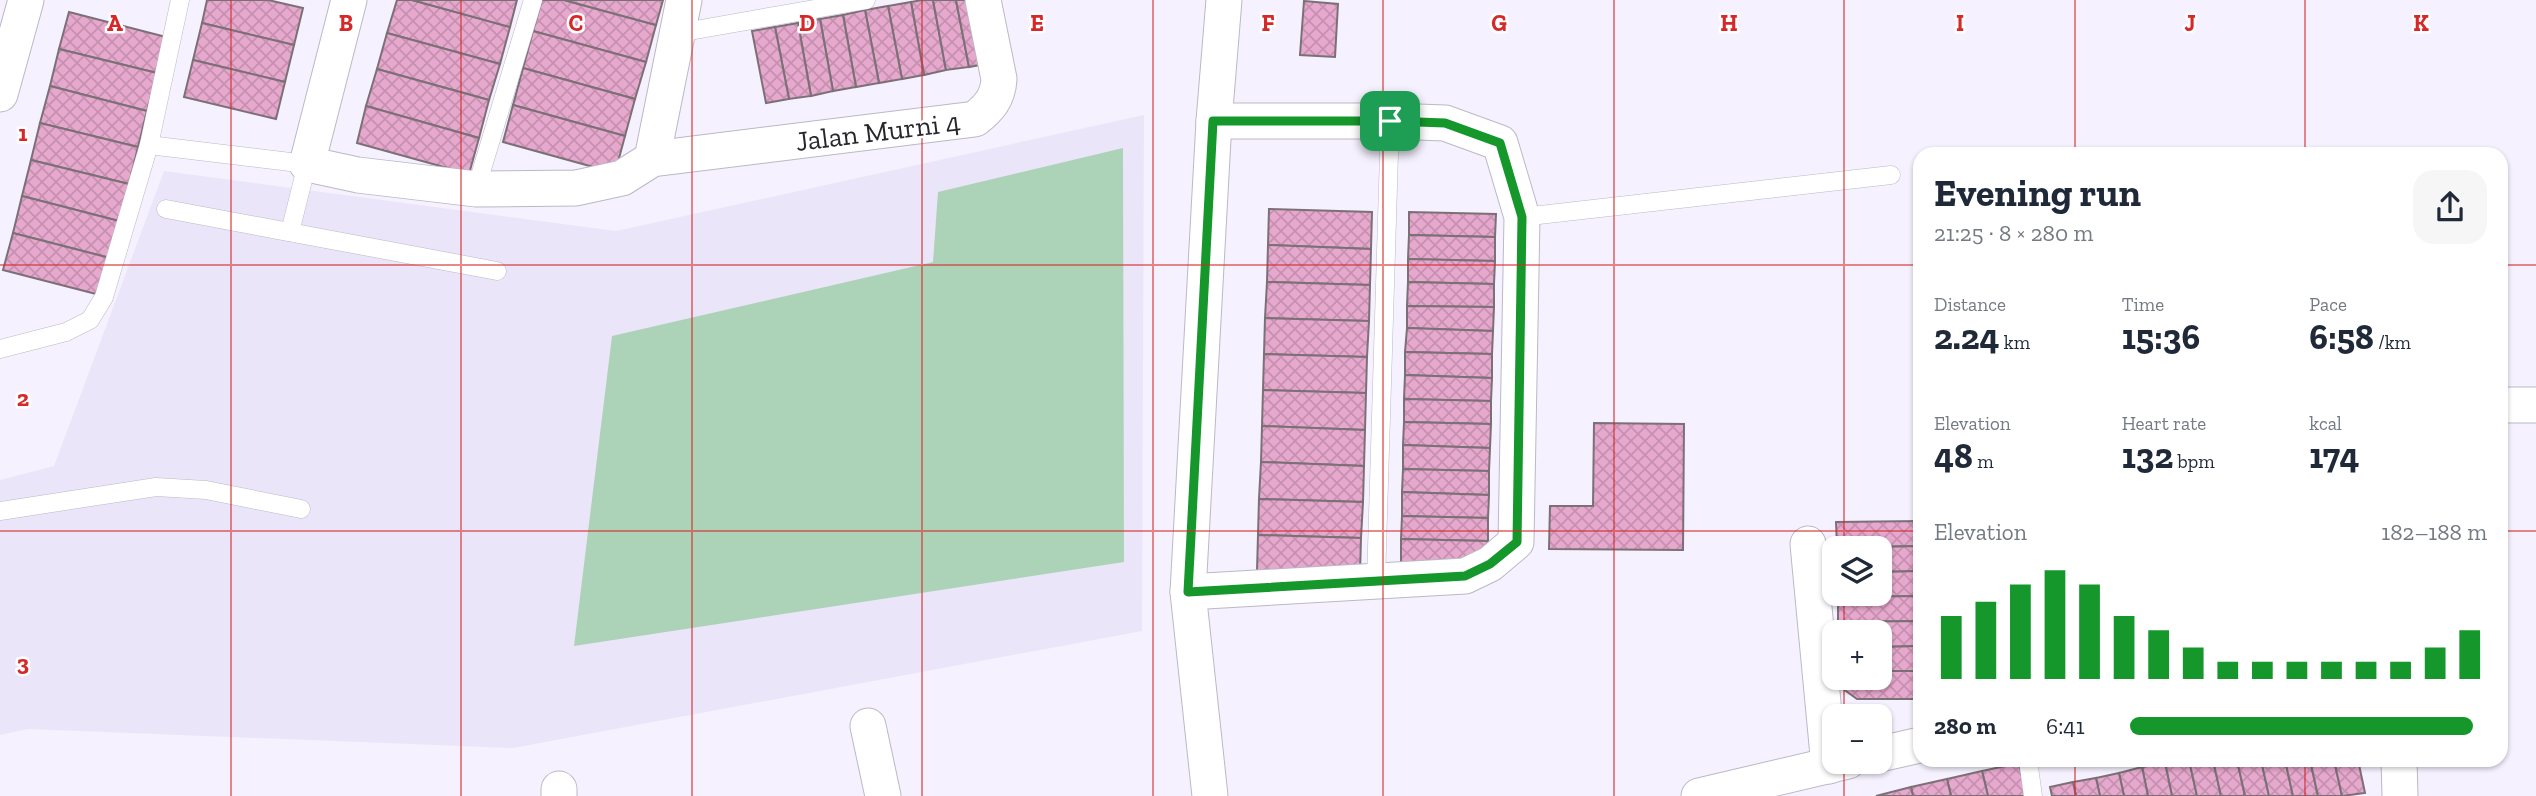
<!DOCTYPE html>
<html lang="en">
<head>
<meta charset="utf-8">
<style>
  body { margin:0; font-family:"Zilla Slab",serif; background:#f6f6f7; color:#1f2937; height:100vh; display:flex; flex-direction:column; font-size:26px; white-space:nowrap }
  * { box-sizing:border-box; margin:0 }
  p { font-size:23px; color:#747a83 }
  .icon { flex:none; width:38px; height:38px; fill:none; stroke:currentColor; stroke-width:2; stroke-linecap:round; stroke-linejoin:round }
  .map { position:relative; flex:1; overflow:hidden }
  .panel { position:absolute; left:1913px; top:147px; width:595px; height:620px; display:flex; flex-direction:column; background:#fff; border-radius:21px; box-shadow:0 2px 5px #0004 }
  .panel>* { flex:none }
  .tools { position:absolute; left:1822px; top:536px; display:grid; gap:14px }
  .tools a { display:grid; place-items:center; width:70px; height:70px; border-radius:14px; background:#fff; box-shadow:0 2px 5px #0004; font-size:35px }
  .pin { position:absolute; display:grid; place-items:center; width:60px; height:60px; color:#fff; margin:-30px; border-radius:14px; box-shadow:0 4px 10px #0006 }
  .round { display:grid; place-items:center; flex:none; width:74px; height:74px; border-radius:21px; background:#f6f6f7 }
  .headline { display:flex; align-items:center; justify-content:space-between; height:119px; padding:0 21px }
  h1 { font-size:38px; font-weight:700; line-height:52px }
  .metrics { display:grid; grid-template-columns:repeat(3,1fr); gap:10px; height:119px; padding:7px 21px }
  .metrics div { display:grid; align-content:center }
  .metrics b { font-size:35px; font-weight:700 }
  .metrics small { font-size:19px; font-weight:400 }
  .metrics p { font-size:19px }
  .chart { height:196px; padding:14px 21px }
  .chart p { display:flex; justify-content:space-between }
  .chart svg { width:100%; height:126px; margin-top:7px; stroke:#15972b; stroke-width:6 }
  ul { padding:0 21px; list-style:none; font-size:23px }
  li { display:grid; grid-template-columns:112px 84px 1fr; align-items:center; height:52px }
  li i { height:18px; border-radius:9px; background:#15972b }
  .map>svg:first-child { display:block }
  .built { fill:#ebe5fa }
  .grass { fill:#acd3b7 }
  .building { fill:url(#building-cross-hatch); stroke:#7c7077; stroke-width:2 }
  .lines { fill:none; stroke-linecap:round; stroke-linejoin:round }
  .service-casing { stroke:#bcb8c5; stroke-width:19 }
  .minor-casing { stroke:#bcb8c5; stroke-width:37 }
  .service { stroke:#fff; stroke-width:18 }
  .minor { stroke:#fff; stroke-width:35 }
  .route-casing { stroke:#fff; stroke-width:14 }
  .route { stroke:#15972b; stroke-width:9 }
  .grid { fill:none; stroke:#d62828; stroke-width:2; stroke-opacity:0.55 }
  .labels { text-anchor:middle; stroke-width:5; stroke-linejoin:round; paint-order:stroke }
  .street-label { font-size:28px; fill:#27262b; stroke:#fff }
  .grid-label { font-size:23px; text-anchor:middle; font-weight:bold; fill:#d62828; stroke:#fff; stroke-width:5; stroke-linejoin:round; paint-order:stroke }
</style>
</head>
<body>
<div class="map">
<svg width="2536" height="796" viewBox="0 0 2536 796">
  <defs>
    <pattern id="building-cross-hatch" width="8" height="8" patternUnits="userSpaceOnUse" patternTransform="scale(1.75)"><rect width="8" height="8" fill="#e7a8cd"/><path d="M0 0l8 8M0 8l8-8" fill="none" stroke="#c690b0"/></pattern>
  </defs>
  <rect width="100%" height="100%" fill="#f5f1fe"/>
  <polygon class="built" points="1144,115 1142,631 513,748 28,729 0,735 0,480 54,466 164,171 616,231"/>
  <polygon class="grass" points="1123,148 1124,562 574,646 612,336 933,262 938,192"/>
  <g class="building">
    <polygon points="207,0 268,0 303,8 294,45 202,23"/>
    <polygon points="397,0 412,0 510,27 500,64 387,33"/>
    <polygon points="412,0 517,0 510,27"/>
    <polygon points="542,0 564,0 656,25 646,62 533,31"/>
    <polygon points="564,0 663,0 656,25"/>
    <polygon points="922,0 933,0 946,70 924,75 911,2"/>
    <polygon points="933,0 956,0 969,67 946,70"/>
    <polygon points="956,0 980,0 991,63 969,67"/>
    <polygon points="1304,1 1338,4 1335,57 1300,55"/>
    <polygon points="911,2 924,75 902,79 888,6"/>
    <polygon points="888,6 902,79 879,83 865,10"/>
    <polygon points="865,10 879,83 856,87 843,15"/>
    <polygon points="69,12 166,37 157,73 59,49"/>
    <polygon points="843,15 856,87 833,91 820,19"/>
    <polygon points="820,19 833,91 811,96 798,23"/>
    <polygon points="202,23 294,45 285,82 193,60"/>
    <polygon points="798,23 811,96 789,99 775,27"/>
    <polygon points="775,27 789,99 766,103 752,31"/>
    <polygon points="533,31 646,62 635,99 523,68"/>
    <polygon points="387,33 500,64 489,100 377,69"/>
    <polygon points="59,49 157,73 147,111 50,86"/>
    <polygon points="193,60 285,82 276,119 184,97"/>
    <polygon points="523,68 635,99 625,136 513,105"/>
    <polygon points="377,69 489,100 479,138 366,106"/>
    <polygon points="50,86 147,111 138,147 40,123"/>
    <polygon points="513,105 625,136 615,173 503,142"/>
    <polygon points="366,106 479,138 469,174 357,143"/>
    <polygon points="40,123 138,147 129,184 31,160"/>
    <polygon points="31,160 129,184 119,221 22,196"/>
    <polygon points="22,196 119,221 110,258 13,233"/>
    <polygon points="1269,209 1372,212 1371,249 1268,245"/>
    <polygon points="1409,212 1496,214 1495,237 1409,235"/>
    <polygon points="13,233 110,258 100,295 3,270"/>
    <polygon points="1409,235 1495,237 1495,261 1408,259"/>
    <polygon points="1268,245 1371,249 1370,285 1267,282"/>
    <polygon points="1408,259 1495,261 1494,284 1408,282"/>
    <polygon points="1267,282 1370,285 1369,321 1265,318"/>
    <polygon points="1408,282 1494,284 1494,307 1407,306"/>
    <polygon points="1407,306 1494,307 1493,331 1407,328"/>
    <polygon points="1265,318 1369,321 1367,357 1264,354"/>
    <polygon points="1407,328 1493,331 1492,354 1405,352"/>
    <polygon points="1405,352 1492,354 1492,378 1405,375"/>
    <polygon points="1264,354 1367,357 1366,393 1263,390"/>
    <polygon points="1405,375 1492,378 1491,401 1404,399"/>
    <polygon points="1263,390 1366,393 1365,430 1262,426"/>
    <polygon points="1404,399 1491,401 1491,424 1404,422"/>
    <polygon points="1404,422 1491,424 1490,448 1403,445"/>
    <polygon points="1594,423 1684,424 1683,550 1549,549 1550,506 1593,506"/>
    <polygon points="1262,426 1365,430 1364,466 1261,462"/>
    <polygon points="1403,445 1490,448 1489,471 1403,469"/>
    <polygon points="1261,462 1364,466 1363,502 1259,499"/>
    <polygon points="1403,469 1489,471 1489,495 1402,492"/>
    <polygon points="1402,492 1489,495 1488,518 1402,516"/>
    <polygon points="1259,499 1363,502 1361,538 1258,535"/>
    <polygon points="1402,516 1488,518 1488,541 1401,539"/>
    <polygon points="1920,521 1920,546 1837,547 1836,522"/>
    <polygon points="1258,535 1361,538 1360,574 1257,571"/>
    <polygon points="1401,539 1488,541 1487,564 1401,562"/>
    <polygon points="1920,546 1920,571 1880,572 1880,548 1837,548"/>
    <polygon points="1920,571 1920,596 1838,597 1837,593 1880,593 1880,572"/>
    <polygon points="1920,596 1920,621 1838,622 1838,597"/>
    <polygon points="1920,621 1920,646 1880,647 1880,632 1838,632 1838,622"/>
    <polygon points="1920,646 1920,671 1880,671 1880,647"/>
    <polygon points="1880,671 1920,671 1920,699 1857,699 1839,686 1839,677 1880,677"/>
    <polygon points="2181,760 2189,760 2197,796 2172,796 2165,763"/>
    <polygon points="2189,760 2213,760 2221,796 2197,796"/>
    <polygon points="2213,760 2237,760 2245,796 2221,796"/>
    <polygon points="2237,760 2261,760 2269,796 2245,796"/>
    <polygon points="2261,760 2285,760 2293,796 2269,796"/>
    <polygon points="2285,760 2310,760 2318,796 2293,796"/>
    <polygon points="2310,760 2334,760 2342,796 2318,796"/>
    <polygon points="2334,760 2358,760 2365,793 2342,796"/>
    <polygon points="2019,763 2026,796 1988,796 1982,771"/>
    <polygon points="2165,763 2172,796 2148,796 2142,767"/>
    <polygon points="2142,767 2148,796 2124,796 2119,773"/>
    <polygon points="1982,771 1988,796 1951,796 1947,779"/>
    <polygon points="2119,773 2124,796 2100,796 2096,778"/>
    <polygon points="2096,778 2100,796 2076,796 2073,782"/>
    <polygon points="1947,779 1951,796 1913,796 1911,787"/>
    <polygon points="2073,782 2076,796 2052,796 2050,787"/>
    <polygon points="1911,787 1913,796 1876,796"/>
  </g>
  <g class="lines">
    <g class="service-casing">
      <g id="service">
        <polyline points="678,33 866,0"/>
        <polyline points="149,145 307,164 290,232"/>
        <polyline points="476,189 533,0"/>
        <polyline points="166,209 497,271"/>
        <polyline points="1522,217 1891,175"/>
        <polyline points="0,349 66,332 90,320 104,297 149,145 180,0"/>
        <polyline points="0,511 156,487 206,490 301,509"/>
        <polyline points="1376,581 1390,121"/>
        <polyline points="2028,760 2033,796"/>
      </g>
    </g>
    <g class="minor-casing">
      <g id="minor">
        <path d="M349 0 307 164 358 175 476 189 576 188 622 178 652 159 975 119C989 108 998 98 999 79L983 0"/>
        <polyline points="0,94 26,0"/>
        <polyline points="652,159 684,0"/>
        <polyline points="2501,405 2536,405"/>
        <polyline points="1808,544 1829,766"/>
        <polyline points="1188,592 1465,576 1490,564 1516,542 1522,217 1500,143 1445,123 1390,121 1214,121"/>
        <polyline points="868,726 883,796"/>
        <polyline points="1880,754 1920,745"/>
        <polyline points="2399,760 2400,796"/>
        <polyline points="559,796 559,789"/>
        <polyline points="1210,796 1188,592 1214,121 1224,0"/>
        <polyline points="1699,796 1848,761"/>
      </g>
    </g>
    <use href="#service" class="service"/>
    <use href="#minor" class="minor"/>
  </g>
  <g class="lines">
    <g class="route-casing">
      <polygon id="route" points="1213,121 1390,121 1445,123 1500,143 1522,217 1517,542 1490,564 1465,576 1188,592"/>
    </g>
    <use href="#route" class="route"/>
  </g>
  <path class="grid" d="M231 0V796M461 0V796M692 0V796M922 0V796M1153 0V796M1383 0V796M1614 0V796M1844 0V548M2075 0V154M2305 0V154M0 265H1920M2501 265H2536M0 531H1920M2501 531H2536M1844 593V632M1844 677V716M2075 760V796M2305 760V796M1844 761V796"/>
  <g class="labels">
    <g class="street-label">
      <text transform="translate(878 131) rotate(-7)" y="10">Jalan Murni 4</text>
    </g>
  </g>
  <g class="grid-label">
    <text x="115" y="31">A</text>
    <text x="346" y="31">B</text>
    <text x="576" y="31">C</text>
    <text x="807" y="31">D</text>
    <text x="1037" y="31">E</text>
    <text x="1268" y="31">F</text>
    <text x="1499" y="31">G</text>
    <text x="1729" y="31">H</text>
    <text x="1960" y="31">I</text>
    <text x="2190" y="31">J</text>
    <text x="2421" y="31">K</text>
    <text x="23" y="141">1</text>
    <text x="23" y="406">2</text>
    <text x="23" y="671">3</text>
  </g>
</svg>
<div class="tools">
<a><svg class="icon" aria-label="layers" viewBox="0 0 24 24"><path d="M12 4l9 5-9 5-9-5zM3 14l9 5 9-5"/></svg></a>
<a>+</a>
<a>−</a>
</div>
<div class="pin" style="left:1390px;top:121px;background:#1e9e55"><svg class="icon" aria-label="arrive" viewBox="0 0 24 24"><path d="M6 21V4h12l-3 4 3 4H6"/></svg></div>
<section class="panel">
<div class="headline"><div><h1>Evening run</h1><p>21:25 · 8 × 280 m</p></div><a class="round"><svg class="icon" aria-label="share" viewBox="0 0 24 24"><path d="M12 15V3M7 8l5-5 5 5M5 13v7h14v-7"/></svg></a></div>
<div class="metrics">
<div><p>Distance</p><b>2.24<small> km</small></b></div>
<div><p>Time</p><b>15:36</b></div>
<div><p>Pace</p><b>6:58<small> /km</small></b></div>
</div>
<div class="metrics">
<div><p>Elevation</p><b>48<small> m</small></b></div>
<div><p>Heart rate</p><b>132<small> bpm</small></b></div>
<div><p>kcal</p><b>174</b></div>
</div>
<div class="chart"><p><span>Elevation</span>182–188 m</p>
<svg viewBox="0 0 160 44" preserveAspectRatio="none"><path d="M5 44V22M15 44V17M25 44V11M35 44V6M45 44V11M55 44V22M65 44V27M75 44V33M85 44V38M95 44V38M105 44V38M115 44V38M125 44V38M135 44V38M145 44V33M155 44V27"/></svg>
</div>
<ul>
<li><b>280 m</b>6:41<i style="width:96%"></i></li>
</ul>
</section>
</div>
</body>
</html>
